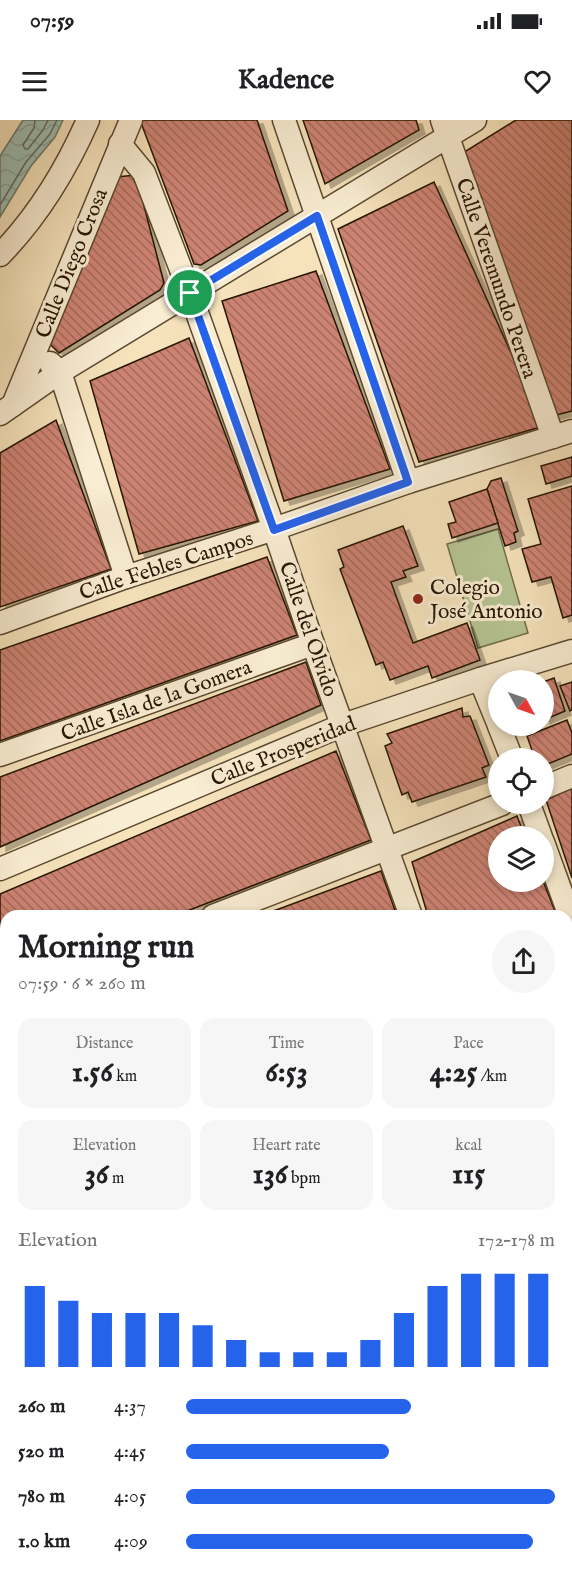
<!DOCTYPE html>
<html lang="en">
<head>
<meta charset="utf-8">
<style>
  body { margin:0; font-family:"IM FELL English",serif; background:#f6f6f6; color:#202124; height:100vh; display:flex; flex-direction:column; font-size:22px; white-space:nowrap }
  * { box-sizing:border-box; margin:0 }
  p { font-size:20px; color:#757577 }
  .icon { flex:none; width:33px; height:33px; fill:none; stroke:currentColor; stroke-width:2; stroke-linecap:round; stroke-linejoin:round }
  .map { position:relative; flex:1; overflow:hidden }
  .panel { position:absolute; left:0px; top:790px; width:573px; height:668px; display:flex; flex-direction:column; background:#fff; border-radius:18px 18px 0 0; box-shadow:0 3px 9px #0003 }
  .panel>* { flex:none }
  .needle { width:39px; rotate:130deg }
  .fabs { position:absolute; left:488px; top:550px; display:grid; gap:12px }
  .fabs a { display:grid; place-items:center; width:66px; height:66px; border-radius:50%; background:#fff; box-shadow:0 3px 9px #0003; font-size:30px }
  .pin { position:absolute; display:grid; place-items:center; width:51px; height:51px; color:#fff; margin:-26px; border:3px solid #fff; border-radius:50%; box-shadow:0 2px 6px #0007 }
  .round { display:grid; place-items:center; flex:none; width:63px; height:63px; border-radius:32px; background:#f6f6f6 }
  .summary { display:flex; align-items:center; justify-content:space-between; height:102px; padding:0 18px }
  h1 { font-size:33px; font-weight:700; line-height:45px }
  .stats { display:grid; grid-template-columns:repeat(3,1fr); gap:9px; height:102px; padding:6px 18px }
  .stats div { display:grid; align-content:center; border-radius:15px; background:#f6f6f6; text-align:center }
  .stats b { font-size:30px; font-weight:700 }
  .stats small { font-size:16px; font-weight:400 }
  .stats p { font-size:16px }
  .chart { height:168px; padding:12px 18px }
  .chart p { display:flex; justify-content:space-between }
  .chart svg { width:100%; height:108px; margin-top:6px; stroke:#2563eb; stroke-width:6 }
  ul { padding:0 18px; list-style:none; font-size:20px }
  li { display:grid; grid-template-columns:96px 72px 1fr; align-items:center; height:45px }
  li i { height:15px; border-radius:8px; background:#2563eb }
  .status { display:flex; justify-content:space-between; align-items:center; height:42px; padding:0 30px; background:#fff; direction:ltr }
  .status svg { height:16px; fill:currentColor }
  header { display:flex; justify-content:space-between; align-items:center; height:78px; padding:0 18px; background:#fff; font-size:27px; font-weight:700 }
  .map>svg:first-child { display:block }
  .green { fill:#b7c594; stroke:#6e6d4a; stroke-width:1.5 }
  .garden { fill:url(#garden-dots); stroke:#6e6d4a; stroke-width:1.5 }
  .water { fill:url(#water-waves); stroke:#6d7a6c; stroke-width:1.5 }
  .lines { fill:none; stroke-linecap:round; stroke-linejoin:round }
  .shore { stroke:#626a5a; stroke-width:1.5 }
  .stream { stroke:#6d7a6c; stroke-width:7 }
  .building { fill:url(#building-back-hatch); stroke:#261501; stroke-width:1.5; filter:url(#shadow) }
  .minor-casing { stroke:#5a4830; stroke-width:25 }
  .path { stroke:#261501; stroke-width:4; stroke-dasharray:4.5 3; stroke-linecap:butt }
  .minor { stroke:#f9edd3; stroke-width:22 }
  .route-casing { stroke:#fff; stroke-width:12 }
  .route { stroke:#2563eb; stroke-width:8 }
  .poi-dot { fill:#8f2418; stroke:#f9edd3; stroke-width:2 }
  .labels { text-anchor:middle; stroke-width:6; stroke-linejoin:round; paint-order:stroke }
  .street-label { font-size:21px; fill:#261501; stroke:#f9edd3 }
  .poi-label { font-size:21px; fill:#261501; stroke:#f9edd3; text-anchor:start }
</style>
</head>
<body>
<div class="status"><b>07:59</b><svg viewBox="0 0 49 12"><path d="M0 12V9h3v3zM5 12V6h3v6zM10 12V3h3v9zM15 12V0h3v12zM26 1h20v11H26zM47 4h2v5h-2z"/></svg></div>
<header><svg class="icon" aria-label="menu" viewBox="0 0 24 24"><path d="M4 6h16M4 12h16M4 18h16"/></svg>Kadence<svg class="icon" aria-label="heart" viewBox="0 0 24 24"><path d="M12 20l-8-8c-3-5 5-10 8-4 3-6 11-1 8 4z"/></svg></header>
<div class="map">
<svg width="572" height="1457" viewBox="0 0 572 1457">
  <defs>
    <pattern id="garden-dots" width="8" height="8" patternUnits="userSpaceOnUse" patternTransform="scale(1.5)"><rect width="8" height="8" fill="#b7c594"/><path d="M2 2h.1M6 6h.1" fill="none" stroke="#9da87e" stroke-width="1.8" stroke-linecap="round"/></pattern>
    <pattern id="water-waves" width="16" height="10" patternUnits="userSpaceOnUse" patternTransform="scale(1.5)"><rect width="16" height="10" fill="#9dbeb4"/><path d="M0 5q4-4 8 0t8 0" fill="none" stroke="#87a299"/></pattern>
    <pattern id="building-back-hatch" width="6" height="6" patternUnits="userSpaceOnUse" patternTransform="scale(1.5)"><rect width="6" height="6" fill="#cd8373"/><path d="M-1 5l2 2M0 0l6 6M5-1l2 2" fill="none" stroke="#a66a5c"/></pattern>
    <filter id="shadow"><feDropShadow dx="6" dy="4" stdDeviation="0" flood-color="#0004"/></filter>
  </defs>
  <rect width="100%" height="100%" fill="#f6e3bc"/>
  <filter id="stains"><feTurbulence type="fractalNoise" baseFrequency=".00333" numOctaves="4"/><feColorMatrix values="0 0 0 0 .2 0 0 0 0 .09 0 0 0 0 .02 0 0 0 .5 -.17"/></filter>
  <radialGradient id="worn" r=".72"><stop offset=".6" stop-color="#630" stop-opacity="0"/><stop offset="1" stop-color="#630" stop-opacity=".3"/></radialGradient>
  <g class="green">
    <polygon points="498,409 528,513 478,528 447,424"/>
    <polygon points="567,1284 572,1299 572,1457 361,1457 360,1452 567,1452"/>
  </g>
  <g class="garden">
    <polygon points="32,1452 226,1452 194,1457 33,1457"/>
    <polygon points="281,1452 360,1452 361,1457 288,1457"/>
  </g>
  <polygon class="water" points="23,0 63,0 55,17 31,46 0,97 0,36"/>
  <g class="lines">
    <g class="shore">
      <polyline points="35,0 34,8 23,25 25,29 28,29 43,10 48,0"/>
      <polyline points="0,85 26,42 50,14 57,0"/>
    </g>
    <polyline class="stream" points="245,1457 253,1455 256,1457"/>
  </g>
  <g class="building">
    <polygon points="140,0 257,0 288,91 201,145 194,144"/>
    <polygon points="303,0 416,0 419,10 325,64"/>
    <polygon points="516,0 572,0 572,291 548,297 461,34"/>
    <polygon points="136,55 164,163 160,170 59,233 46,220 116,57"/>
    <polygon points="434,62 544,306 419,342 338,109"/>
    <polygon points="316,151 390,349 284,381 222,181"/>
    <polygon points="189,218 258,401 139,434 90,261"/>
    <polygon points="56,300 111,449 0,487 0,333"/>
    <polygon points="572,337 572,356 546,364 541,346"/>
    <polygon points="501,358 518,411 514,413 516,422 505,426 487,369 491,361"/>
    <polygon points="572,366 572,495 563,498 551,457 532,462 522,429 541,424 528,379"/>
    <polygon points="487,369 498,403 452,418 448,404 456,402 449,382"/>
    <polygon points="403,406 418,446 403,451 406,457 391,462 413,523 467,503 480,540 432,558 428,546 390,560 383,542 376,545 340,449 344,447 338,430"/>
    <polygon points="267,437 297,515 0,621 0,530"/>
    <polygon points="306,542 321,585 0,727 0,657"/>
    <polygon points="554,558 565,591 544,600 543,562"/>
    <polygon points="572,562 572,590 570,591 560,566"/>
    <polygon points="462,588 463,597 470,596 489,645 482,648 486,657 412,682 408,672 402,675 385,626 392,623 387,614"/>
    <polygon points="567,600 572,613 572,634 543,646 543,639 535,639 527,616"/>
    <polygon points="336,631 371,720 174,796 6,796 6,861 0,864 0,774"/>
    <polygon points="572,668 572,758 546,680"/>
    <polygon points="517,696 525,717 498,717 498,762 543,761 555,791 542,796 428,796 412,742"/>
    <polygon points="381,751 397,796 260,796"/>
    <polygon points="567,841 572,854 572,877 567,878"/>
    <polygon points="6,891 6,989 0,982 0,894"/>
    <polygon points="572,916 572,1018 567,1020 567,917"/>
    <polygon points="572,1048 572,1210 567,1196 567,1049"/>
    <polygon points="6,1051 6,1209 0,1211 0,1053"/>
    <polygon points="6,1257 6,1333 0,1343 0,1259"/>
    <polygon points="87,1452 131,1452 116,1457 89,1457"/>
  </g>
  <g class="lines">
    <g class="minor-casing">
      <g id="minor">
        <polyline points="284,0 408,362"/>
        <polyline points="442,0 553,317"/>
        <polyline points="120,24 144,53 190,173 274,409 313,524 411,796"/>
        <path d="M0 135C38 96 66 50 88 0"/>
        <polyline points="50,243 60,252 126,457"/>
        <polyline points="13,285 131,0"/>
        <polyline points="0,294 60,252 475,0"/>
        <polyline points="0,503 126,457 274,409 408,362 572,311"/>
        <polyline points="480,559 498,603"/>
        <polyline points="499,606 512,639"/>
        <polyline points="0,635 313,524"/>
        <polyline points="543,668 572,656"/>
        <polyline points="529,684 541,717"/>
        <polyline points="543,722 572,802"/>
        <polyline points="0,749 343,605 480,559 572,531"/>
        <polyline points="213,796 502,684"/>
        <polyline points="0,879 6,876"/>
        <polyline points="567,897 572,895"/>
        <polyline points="0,1008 6,1014"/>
        <polyline points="567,1035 572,1033"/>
        <polyline points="0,1230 6,1228"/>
        <polyline points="567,1238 572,1237"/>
        <polyline points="0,1368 6,1358"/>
        <polyline points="0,1425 6,1448"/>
      </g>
    </g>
    <g class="path">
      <polyline points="567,1334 572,1350"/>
      <polyline points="452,1452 457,1457"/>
      <polyline points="487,1452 492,1457"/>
      <polyline points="567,1452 569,1457"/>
    </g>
    <use href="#minor" class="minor"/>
  </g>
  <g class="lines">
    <g class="route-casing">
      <polygon id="route" points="317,96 408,362 274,410 190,173"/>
    </g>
    <use href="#route" class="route"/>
  </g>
  <circle class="poi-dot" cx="418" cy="479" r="6"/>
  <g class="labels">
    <g class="street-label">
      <text transform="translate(71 143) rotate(-68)" y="7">Calle Diego Crosa</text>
      <text transform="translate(497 158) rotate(71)" y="7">Calle Veremundo Perera</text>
      <text transform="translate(166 445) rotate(-18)" y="7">Calle Febles Campos</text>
      <text transform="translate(309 509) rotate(71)" y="7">Calle del Olvido</text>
      <text transform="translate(156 580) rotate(-20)" y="7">Calle Isla de la Gomera</text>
      <text transform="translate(283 631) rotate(-22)" y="7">Calle Prosperidad</text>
    </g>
    <g class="poi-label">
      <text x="430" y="474">Colegio<tspan x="430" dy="24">José Antonio</tspan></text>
    </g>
  </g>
  <rect width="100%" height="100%" filter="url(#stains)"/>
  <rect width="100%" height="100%" fill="url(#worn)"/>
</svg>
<div class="fabs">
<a><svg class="needle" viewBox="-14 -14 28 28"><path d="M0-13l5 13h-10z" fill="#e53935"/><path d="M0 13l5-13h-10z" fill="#757577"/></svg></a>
<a><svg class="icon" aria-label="locate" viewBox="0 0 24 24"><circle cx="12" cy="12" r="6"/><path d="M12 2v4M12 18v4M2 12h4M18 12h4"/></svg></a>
<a><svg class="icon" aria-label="layers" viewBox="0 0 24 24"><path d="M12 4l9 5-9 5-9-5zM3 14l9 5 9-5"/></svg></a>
</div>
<div class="pin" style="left:190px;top:173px;background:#1e9e55"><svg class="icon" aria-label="arrive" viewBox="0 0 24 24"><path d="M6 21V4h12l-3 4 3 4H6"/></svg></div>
<section class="panel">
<div class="summary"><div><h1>Morning run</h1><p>07:59 · 6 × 260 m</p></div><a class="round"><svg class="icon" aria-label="share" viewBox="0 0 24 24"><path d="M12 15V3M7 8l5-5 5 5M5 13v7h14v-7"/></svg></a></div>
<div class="stats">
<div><p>Distance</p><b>1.56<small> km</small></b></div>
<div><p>Time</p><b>6:53</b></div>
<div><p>Pace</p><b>4:25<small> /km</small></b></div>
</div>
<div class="stats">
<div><p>Elevation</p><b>36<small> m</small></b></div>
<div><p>Heart rate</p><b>136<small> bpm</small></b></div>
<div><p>kcal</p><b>115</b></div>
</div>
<div class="chart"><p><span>Elevation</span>172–178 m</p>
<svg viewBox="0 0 160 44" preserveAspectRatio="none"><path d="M5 44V11M15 44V17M25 44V22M35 44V22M45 44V22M55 44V27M65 44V33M75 44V38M85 44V38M95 44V38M105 44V33M115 44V22M125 44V11M135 44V6M145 44V6M155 44V6"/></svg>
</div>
<ul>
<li><b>260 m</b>4:37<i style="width:61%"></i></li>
<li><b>520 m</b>4:45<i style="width:55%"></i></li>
<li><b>780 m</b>4:05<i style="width:100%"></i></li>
<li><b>1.0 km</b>4:09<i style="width:94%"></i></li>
</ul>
</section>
</div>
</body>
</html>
